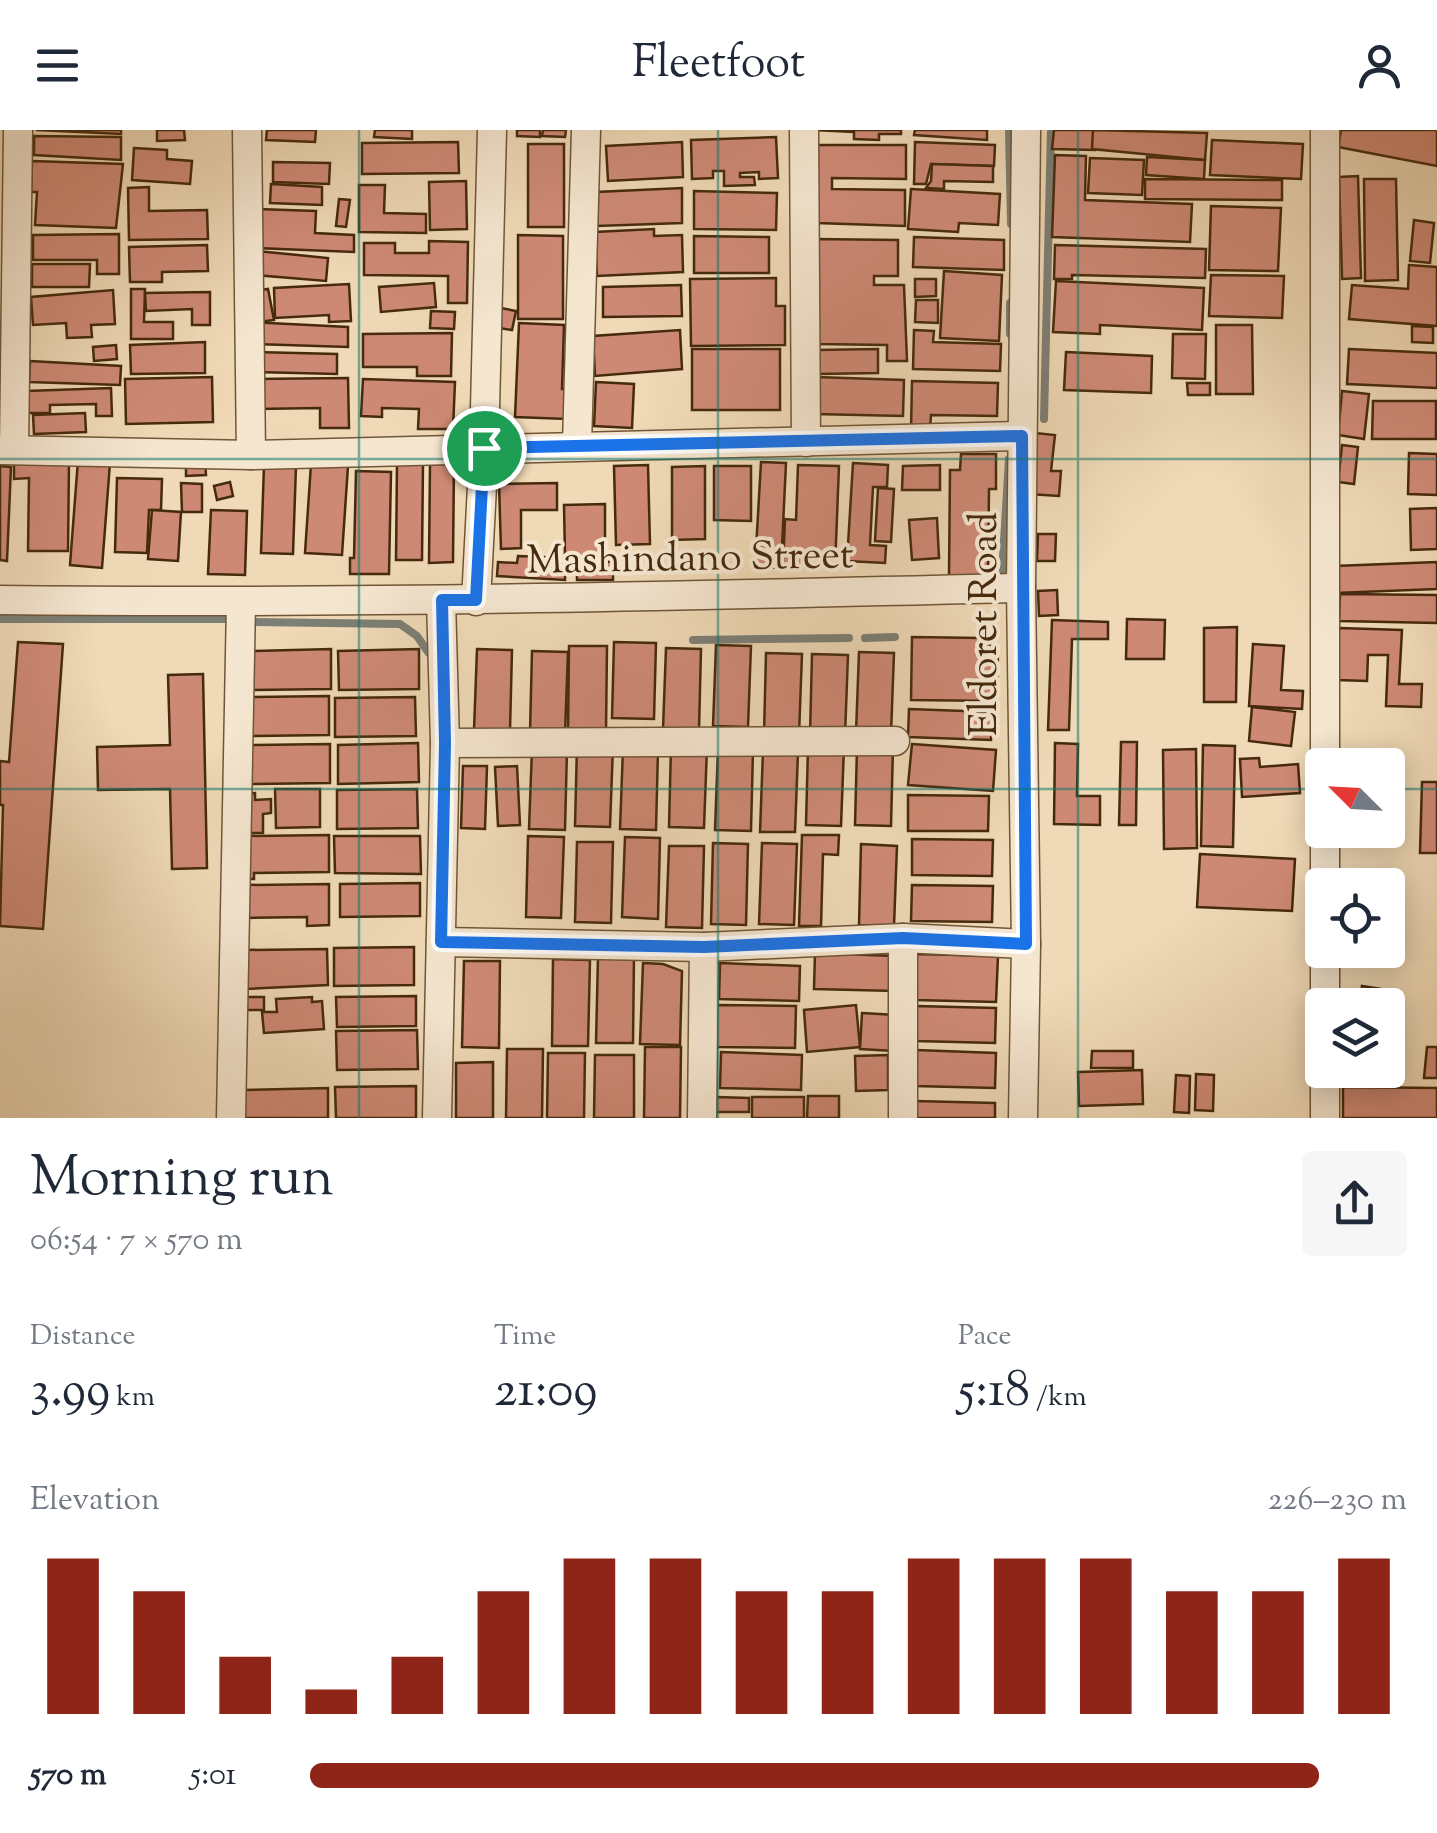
<!DOCTYPE html>
<html lang="en">
<head>
<meta charset="utf-8">
<style>
  body { margin:0; font-family:"Sorts Mill Goudy",serif; background:#f6f6f7; color:#1f2937; height:100vh; display:flex; flex-direction:column; font-size:38px; white-space:nowrap }
  * { box-sizing:border-box; margin:0 }
  p { font-size:32px; color:#747a83 }
  .icon { flex:none; width:55px; height:55px; fill:none; stroke:currentColor; stroke-width:2; stroke-linecap:round; stroke-linejoin:round }
  .map { position:relative; height:988px; overflow:hidden }
  .side { display:flex; flex-direction:column; background:#fff; flex:1 }
  .side>* { flex:none }
  .needle { width:65px; rotate:294deg }
  .controls { position:absolute; left:1305px; top:618px; display:grid; gap:20px }
  .controls a { display:grid; place-items:center; width:100px; height:100px; border-radius:10px; background:#fff; box-shadow:0 5px 25px #0003; font-size:50px }
  .pin { position:absolute; display:grid; place-items:center; width:85px; height:85px; color:#fff; margin:-42px; border:5px solid #fff; border-radius:50%; box-shadow:0 2px 10px #0007 }
  .round { display:grid; place-items:center; flex:none; width:105px; height:105px; border-radius:10px; background:#f6f6f7 }
  .summary { display:flex; align-items:center; justify-content:space-between; height:170px; padding:0 30px }
  h1 { font-size:55px; font-weight:600; line-height:75px }
  .stats { display:grid; grid-template-columns:repeat(3,1fr); gap:15px; height:170px; padding:10px 30px }
  .stats div { display:grid; align-content:center }
  .stats b { font-size:50px; font-weight:600 }
  .stats small { font-size:28px; font-weight:400 }
  .stats p { font-size:28px }
  .chart { height:280px; padding:20px 30px }
  .chart p { display:flex; justify-content:space-between }
  .chart svg { width:100%; height:180px; margin-top:10px; stroke:#8f2418; stroke-width:6 }
  ul { padding:0 30px; list-style:none; font-size:32px }
  li { display:grid; grid-template-columns:160px 120px 1fr; align-items:center; height:75px }
  li i { height:25px; border-radius:12px; background:#8f2418 }
  header { display:flex; justify-content:space-between; align-items:center; height:130px; padding:0 30px; background:#fff; font-size:45px; font-weight:600 }
  .map>svg:first-child { display:block }
  .lines { fill:none; stroke-linecap:round; stroke-linejoin:round }
  .stream { stroke:#7c7f75; stroke-width:8 }
  .building { fill:#ce8975; stroke:#462a0d; stroke-width:2.5 }
  .minor-casing { stroke:#705637; stroke-width:31 }
  .minor { stroke:#f5e6d0; stroke-width:28 }
  .route-casing { stroke:#fff; stroke-width:20 }
  .route { stroke:#1a73e8; stroke-width:12 }
  .grid { fill:none; stroke:#0f766e; stroke-width:2.5; stroke-opacity:0.55 }
  .labels { text-anchor:middle; stroke-width:8; stroke-linejoin:round; paint-order:stroke }
  .street-label { font-size:40px; fill:#462a0d; stroke:#f5e6d0 }
</style>
</head>
<body>
<header><svg class="icon" aria-label="menu" viewBox="0 0 24 24"><path d="M4 6h16M4 12h16M4 18h16"/></svg>Fleetfoot<svg class="icon" aria-label="person" viewBox="0 0 24 24"><circle cx="12" cy="8" r="4"/><path d="M4 21q1-7 8-7t8 7"/></svg></header>
<div class="map">
<svg width="1437" height="988" viewBox="0 0 1437 988">
  <rect width="100%" height="100%" fill="#efd9b6"/>
  <filter id="stains"><feTurbulence type="fractalNoise" baseFrequency=".002" numOctaves="4"/><feColorMatrix values="0 0 0 0 .2 0 0 0 0 .09 0 0 0 0 .02 0 0 0 .5 -.17"/></filter>
  <radialGradient id="worn" r=".72"><stop offset=".6" stop-color="#630" stop-opacity="0"/><stop offset="1" stop-color="#630" stop-opacity=".3"/></radialGradient>
  <g class="lines">
    <g class="stream">
      <polyline points="1009,0 1011,94"/>
      <polyline points="1010,204 1010,173"/>
      <polyline points="1044,289 1051,0"/>
      <polyline points="1002,444 1009,329"/>
      <polyline points="0,489 233,489"/>
      <polyline points="251,492 400,494 417,506 428,522"/>
      <polyline points="865,508 895,507"/>
      <polyline points="693,510 849,508"/>
    </g>
  </g>
  <g class="building">
    <polygon points="36,0 121,0 121,4"/>
    <polygon points="157,0 184,0 185,10 157,11"/>
    <polygon points="267,0 316,0 315,12 266,10"/>
    <polygon points="375,0 412,0 412,9 374,7"/>
    <polygon points="517,0 540,0 540,7 517,6"/>
    <polygon points="543,0 566,0 565,7 542,6"/>
    <polygon points="814,0 901,0 901,4 879,4 879,10 854,9 854,2"/>
    <polygon points="915,0 987,0 987,10 914,5"/>
    <polygon points="1054,0 1095,0 1095,20 1052,19"/>
    <polygon points="1093,0 1207,3 1205,30 1092,19"/>
    <polygon points="1341,0 1437,0 1437,36 1338,17"/>
    <polygon points="34,6 121,7 121,30 34,25"/>
    <polygon points="776,7 778,48 759,49 759,42 740,43 740,47 754,47 755,55 724,56 724,41 713,41 713,48 692,49 691,10"/>
    <polygon points="1212,10 1303,14 1301,49 1210,45"/>
    <polygon points="458,12 459,43 362,44 362,13"/>
    <polygon points="682,12 683,47 608,51 606,16"/>
    <polygon points="915,12 995,15 994,36 931,34 926,54 914,54"/>
    <rect x="528" y="14" width="36" height="83"/>
    <polygon points="817,15 906,15 906,49 832,48 832,59 905,60 905,96 817,93"/>
    <polygon points="134,18 167,20 167,29 192,31 190,54 132,50"/>
    <polygon points="1055,25 1086,26 1085,70 1192,74 1190,112 1052,107"/>
    <polygon points="1147,27 1205,30 1204,49 1146,45"/>
    <polygon points="1090,28 1144,30 1142,65 1088,63"/>
    <polygon points="32,31 123,34 116,98 35,95 37,62 31,62"/>
    <polygon points="273,32 330,33 329,54 273,52"/>
    <polygon points="932,34 993,36 993,52 944,51 944,59 926,58 931,51"/>
    <polygon points="1358,46 1361,148 1342,149 1339,47"/>
    <polygon points="1145,49 1282,50 1282,70 1145,69"/>
    <polygon points="1364,49 1396,49 1398,150 1365,151"/>
    <polygon points="466,51 467,99 430,100 429,52"/>
    <polygon points="271,54 322,57 322,75 270,73"/>
    <polygon points="359,55 385,55 384,83 426,84 426,103 359,102"/>
    <polygon points="149,57 149,81 207,80 208,109 129,110 128,58"/>
    <polygon points="682,58 682,93 597,96 596,62"/>
    <polygon points="911,59 1000,64 998,95 959,93 958,102 908,99"/>
    <polygon points="694,61 777,63 776,100 694,99"/>
    <polygon points="339,69 350,70 346,97 336,96"/>
    <polygon points="1211,76 1281,78 1278,141 1209,140"/>
    <polygon points="257,79 316,81 315,103 354,105 354,122 256,118"/>
    <polygon points="1414,90 1434,93 1430,133 1410,131"/>
    <polygon points="654,99 654,106 682,105 683,142 597,146 595,102"/>
    <polygon points="119,104 119,144 97,144 97,130 33,130 33,105"/>
    <polygon points="518,105 563,106 563,189 518,189"/>
    <polygon points="694,106 769,107 769,143 694,143"/>
    <polygon points="914,107 1004,110 1004,140 913,137"/>
    <polygon points="814,109 898,110 898,146 874,146 874,155 904,155 907,231 887,231 887,215 817,214"/>
    <polygon points="429,111 468,112 467,173 448,173 448,146 364,145 364,113 395,113 395,123 429,123"/>
    <polygon points="207,115 208,141 162,142 162,152 130,152 129,117"/>
    <polygon points="1055,115 1206,119 1205,148 1072,145 1072,149 1054,149"/>
    <polygon points="257,121 328,128 326,151 255,145"/>
    <polygon points="32,134 90,134 89,157 32,157"/>
    <polygon points="1409,135 1437,137 1437,196 1349,189 1352,155 1408,159"/>
    <polygon points="944,141 1002,145 999,211 940,208"/>
    <polygon points="1211,145 1284,146 1282,188 1209,186"/>
    <polygon points="776,148 776,176 785,176 785,215 691,216 690,149"/>
    <polygon points="915,149 936,149 936,166 915,167"/>
    <polygon points="1056,151 1204,158 1202,200 1100,195 1100,204 1053,202"/>
    <polygon points="434,153 436,177 381,182 379,157"/>
    <polygon points="349,154 351,191 329,192 329,185 275,188 274,158"/>
    <polygon points="681,155 682,186 603,187 603,157"/>
    <polygon points="131,159 145,159 144,192 173,192 173,209 131,209"/>
    <polygon points="268,159 274,190 258,192 253,161"/>
    <polygon points="113,160 115,194 91,195 92,207 67,208 66,193 33,195 31,167"/>
    <polygon points="210,162 210,195 192,195 192,179 146,181 145,163"/>
    <polygon points="916,170 938,170 938,193 915,192"/>
    <polygon points="496,177 516,181 512,200 492,197"/>
    <polygon points="431,181 455,182 454,199 430,198"/>
    <polygon points="250,192 348,197 348,217 250,214"/>
    <polygon points="519,193 564,195 562,259 568,259 567,289 515,287"/>
    <polygon points="1216,195 1252,195 1253,264 1216,264"/>
    <polygon points="1412,196 1433,197 1433,213 1412,212"/>
    <polygon points="680,200 682,239 595,246 593,206"/>
    <polygon points="914,200 934,201 933,212 1001,214 1000,241 913,239"/>
    <polygon points="452,203 451,246 417,246 417,237 363,237 363,204"/>
    <polygon points="1173,204 1206,204 1205,249 1172,248"/>
    <polygon points="205,212 205,243 131,244 130,215"/>
    <polygon points="116,215 117,229 94,231 93,217"/>
    <rect x="692" y="219" width="88" height="61"/>
    <polygon points="878,219 878,243 816,244 816,220"/>
    <polygon points="1349,219 1437,223 1437,258 1347,254"/>
    <polygon points="255,222 337,224 337,244 255,242"/>
    <polygon points="1066,222 1152,226 1151,263 1064,260"/>
    <polygon points="30,231 121,236 120,255 29,252"/>
    <polygon points="212,247 213,292 126,294 125,249"/>
    <polygon points="816,247 904,250 903,286 815,284"/>
    <polygon points="348,248 349,298 320,298 320,278 256,279 255,249"/>
    <polygon points="363,249 455,252 453,299 418,299 419,279 382,278 382,287 361,286"/>
    <polygon points="912,251 998,253 997,286 931,285 930,300 911,300"/>
    <polygon points="596,252 634,254 632,298 594,296"/>
    <polygon points="1187,253 1210,253 1210,265 1188,265"/>
    <polygon points="111,258 112,286 96,286 96,274 50,275 50,283 27,283 27,261"/>
    <polygon points="1342,261 1369,264 1364,309 1338,305"/>
    <polygon points="1373,271 1436,271 1436,309 1372,309"/>
    <polygon points="85,283 86,302 34,304 33,285"/>
    <polygon points="1035,303 1055,305 1051,341 1061,341 1059,366 1029,364"/>
    <polygon points="1342,315 1358,317 1354,354 1338,352"/>
    <polygon points="1409,323 1437,324 1437,365 1408,364"/>
    <polygon points="961,324 996,324 996,359 989,359 988,446 949,445 950,340 960,340"/>
    <polygon points="78,330 110,333 102,438 70,435"/>
    <polygon points="205,330 206,345 186,346 186,331"/>
    <polygon points="14,331 69,331 68,421 28,421 29,348 14,349"/>
    <polygon points="761,332 786,333 781,438 755,437"/>
    <polygon points="397,333 423,333 422,430 396,430"/>
    <polygon points="853,333 888,335 887,357 873,357 870,415 886,416 885,433 847,431"/>
    <polygon points="311,334 348,336 342,425 305,423"/>
    <polygon points="430,334 454,334 453,432 429,433"/>
    <polygon points="264,335 296,336 293,424 261,423"/>
    <polygon points="648,335 650,414 616,415 614,336"/>
    <polygon points="798,335 839,336 835,438 783,437 785,389 796,390"/>
    <polygon points="940,335 940,360 902,360 903,336"/>
    <polygon points="0,336 11,337 7,431 0,430"/>
    <polygon points="705,336 705,409 672,410 672,337"/>
    <polygon points="714,336 751,336 751,391 714,390"/>
    <polygon points="356,341 391,342 389,444 350,444 350,428 354,428"/>
    <polygon points="117,348 162,349 161,380 149,380 147,423 115,422"/>
    <polygon points="230,352 233,366 217,370 214,356"/>
    <polygon points="181,353 202,354 202,382 182,382"/>
    <polygon points="557,353 557,380 521,380 521,418 501,419 499,354"/>
    <polygon points="878,358 894,359 891,412 875,411"/>
    <polygon points="605,374 605,426 565,427 564,375"/>
    <polygon points="1437,378 1437,419 1411,420 1410,379"/>
    <polygon points="152,380 181,382 178,431 148,429"/>
    <polygon points="211,380 247,381 245,445 208,444"/>
    <polygon points="937,388 939,428 912,430 909,390"/>
    <polygon points="1038,404 1056,404 1055,431 1037,431"/>
    <polygon points="518,426 566,428 565,450 497,446 498,432 517,433"/>
    <polygon points="577,431 613,432 613,450 577,450"/>
    <polygon points="1437,432 1437,459 1336,463 1335,436"/>
    <polygon points="1057,460 1058,485 1039,486 1038,461"/>
    <polygon points="1340,464 1437,465 1437,493 1339,491"/>
    <polygon points="1127,489 1165,490 1164,529 1126,529"/>
    <polygon points="1052,490 1108,492 1108,509 1072,509 1069,600 1048,600"/>
    <polygon points="1237,497 1236,572 1204,572 1204,498"/>
    <polygon points="1339,498 1402,500 1399,554 1422,554 1421,577 1386,576 1388,525 1368,525 1367,551 1337,550"/>
    <polygon points="912,507 982,508 998,521 997,571 911,570"/>
    <polygon points="18,512 63,514 43,799 0,796 3,675 0,675 0,631 9,632"/>
    <polygon points="614,512 656,513 654,589 612,588"/>
    <polygon points="1253,514 1284,516 1281,560 1303,561 1302,579 1249,576"/>
    <polygon points="716,515 751,516 748,597 713,596"/>
    <polygon points="569,516 607,516 606,601 568,601"/>
    <polygon points="666,518 701,519 699,600 663,599"/>
    <polygon points="331,519 331,559 251,560 250,521"/>
    <polygon points="419,519 419,559 339,560 338,521"/>
    <polygon points="477,519 512,520 510,601 474,600"/>
    <polygon points="532,521 568,522 565,603 530,602"/>
    <polygon points="859,522 894,523 891,604 856,603"/>
    <polygon points="766,523 802,524 799,605 764,604"/>
    <polygon points="812,524 848,525 845,606 810,605"/>
    <polygon points="203,544 207,738 172,739 170,659 98,660 97,617 170,615 168,545"/>
    <polygon points="329,566 329,605 249,606 248,567"/>
    <polygon points="415,567 416,606 335,607 335,568"/>
    <polygon points="1252,577 1295,582 1291,616 1249,611"/>
    <polygon points="909,579 992,582 991,610 908,607"/>
    <polygon points="1121,612 1137,612 1136,695 1119,695"/>
    <polygon points="418,613 419,652 338,654 338,615"/>
    <polygon points="1055,613 1078,614 1077,666 1100,666 1100,695 1054,694"/>
    <polygon points="330,614 330,653 250,654 250,615"/>
    <polygon points="912,614 996,620 993,661 908,655"/>
    <polygon points="577,615 613,616 610,697 575,696"/>
    <polygon points="1203,615 1235,616 1233,717 1201,716"/>
    <polygon points="671,616 707,617 704,698 669,697"/>
    <polygon points="808,617 844,617 841,696 806,695"/>
    <polygon points="857,617 893,617 891,696 855,695"/>
    <polygon points="532,618 567,619 565,700 529,699"/>
    <polygon points="623,618 658,619 656,700 620,699"/>
    <polygon points="718,619 753,620 751,701 715,700"/>
    <polygon points="1196,619 1197,718 1164,719 1163,620"/>
    <polygon points="763,621 798,622 795,702 760,702"/>
    <polygon points="1259,628 1260,637 1298,634 1300,663 1242,667 1240,629"/>
    <polygon points="463,636 487,636 485,699 461,698"/>
    <polygon points="517,636 520,695 498,696 495,637"/>
    <polygon points="1422,652 1437,652 1437,723 1420,723"/>
    <polygon points="275,659 320,659 320,697 276,698"/>
    <polygon points="417,659 418,698 337,699 337,660"/>
    <polygon points="255,663 255,670 271,669 271,683 263,684 263,703 245,703 244,664"/>
    <polygon points="908,665 989,666 988,701 908,701"/>
    <polygon points="329,705 329,742 254,743 254,749 246,749 245,706"/>
    <polygon points="802,705 839,705 838,725 823,724 821,796 799,796"/>
    <polygon points="334,706 420,706 421,744 335,743"/>
    <polygon points="528,706 564,707 561,788 526,787"/>
    <polygon points="625,707 660,708 658,789 622,787"/>
    <polygon points="912,709 993,710 992,746 912,745"/>
    <polygon points="577,712 613,712 611,793 575,792"/>
    <polygon points="713,713 748,714 746,795 711,794"/>
    <polygon points="762,713 797,714 794,795 759,794"/>
    <polygon points="861,714 897,716 894,796 859,795"/>
    <polygon points="669,716 704,716 702,798 666,797"/>
    <polygon points="1200,724 1295,729 1292,781 1197,777"/>
    <polygon points="420,753 420,786 340,787 340,754"/>
    <polygon points="329,754 329,795 307,796 307,787 245,788 245,755"/>
    <polygon points="912,755 993,756 992,792 911,791"/>
    <polygon points="1388,799 1393,799 1395,819 1388,819"/>
    <polygon points="414,817 414,855 334,856 334,818"/>
    <polygon points="327,819 328,855 245,859 245,820"/>
    <polygon points="815,823 896,826 895,861 814,859"/>
    <polygon points="916,824 998,826 996,872 915,870"/>
    <polygon points="598,826 634,826 633,913 596,913"/>
    <polygon points="553,829 590,830 588,916 552,916"/>
    <polygon points="464,831 500,831 499,918 462,917"/>
    <polygon points="643,833 663,834 682,841 680,915 640,914"/>
    <polygon points="720,833 800,836 799,871 719,869"/>
    <polygon points="1362,856 1388,860 1386,875 1360,875"/>
    <polygon points="416,866 416,896 337,897 336,867"/>
    <rect x="246" y="867" width="18" height="13"/>
    <polygon points="312,867 312,872 322,871 324,899 264,903 262,882 277,882 276,869"/>
    <polygon points="717,875 796,876 795,918 716,917"/>
    <polygon points="856,875 860,917 807,922 804,880"/>
    <polygon points="916,876 996,878 995,913 915,911"/>
    <polygon points="862,883 896,885 894,921 860,919"/>
    <polygon points="417,900 418,939 337,940 336,901"/>
    <polygon points="645,917 681,917 680,988 644,988"/>
    <polygon points="1427,917 1437,917 1437,948 1424,948"/>
    <polygon points="507,919 543,919 542,988 506,988"/>
    <polygon points="916,920 996,923 995,958 915,956"/>
    <polygon points="1092,921 1133,921 1133,938 1091,938"/>
    <polygon points="721,922 802,925 801,960 720,958"/>
    <polygon points="548,923 585,923 584,988 547,988"/>
    <polygon points="595,925 634,925 634,988 594,988"/>
    <polygon points="888,925 888,960 856,961 855,926"/>
    <polygon points="493,932 493,988 456,988 456,933"/>
    <polygon points="1142,940 1143,974 1079,976 1078,942"/>
    <polygon points="1196,944 1214,945 1213,981 1195,980"/>
    <polygon points="1176,945 1190,946 1189,983 1174,982"/>
    <polygon points="416,956 416,988 336,988 335,957"/>
    <polygon points="1343,957 1437,958 1437,988 1343,988"/>
    <polygon points="328,958 328,988 243,988 243,960"/>
    <polygon points="808,966 839,966 839,988 807,988"/>
    <polygon points="716,967 749,968 749,982 716,982"/>
    <rect x="752" y="967" width="52" height="21"/>
    <polygon points="915,971 995,973 995,988 914,988"/>
  </g>
  <g class="lines">
    <g class="minor-casing">
      <g id="minor">
        <polyline points="247,0 251,325"/>
        <polyline points="804,0 806,312"/>
        <polyline points="577,315 586,0"/>
        <polyline points="0,320 251,325 1022,306"/>
        <polyline points="14,320 18,0"/>
        <path d="M0 470C341 474 681 466 1021 458"/>
        <polyline points="476,471 484,318 492,0"/>
        <polyline points="445,613 895,611"/>
        <polyline points="1325,635 1325,0"/>
        <polyline points="1325,755 1325,700"/>
        <polyline points="903,808 903,988"/>
        <polyline points="441,812 704,817 702,988"/>
        <polyline points="704,817 903,808 1026,814"/>
        <polyline points="1325,875 1325,820"/>
        <polyline points="231,988 241,473"/>
        <polyline points="437,988 445,613 441,470"/>
        <polyline points="1023,988 1026,814 1021,458 1026,0"/>
        <polyline points="1325,988 1325,940"/>
      </g>
    </g>
    <use href="#minor" class="minor"/>
  </g>
  <g class="lines">
    <g class="route-casing">
      <polygon id="route" points="1022,306 1026,814 903,808 704,817 441,812 445,613 442,470 476,470 484,318"/>
    </g>
    <use href="#route" class="route"/>
  </g>
  <path class="grid" d="M359 0V988M718 0V988M1078 0V988M0 329H1437M0 659H1322M1388 659H1437"/>
  <g class="labels">
    <g class="street-label">
      <text transform="translate(690 426) rotate(-1)" y="14">Mashindano Street</text>
      <text transform="translate(982 494) rotate(-90)" y="14">Eldoret Road</text>
    </g>
  </g>
  <rect width="100%" height="100%" filter="url(#stains)"/>
  <rect width="100%" height="100%" fill="url(#worn)"/>
</svg>
<div class="controls">
<a><svg class="needle" viewBox="-14 -14 28 28"><path d="M0-13l5 13h-10z" fill="#e53935"/><path d="M0 13l5-13h-10z" fill="#747a83"/></svg></a>
<a><svg class="icon" aria-label="locate" viewBox="0 0 24 24"><circle cx="12" cy="12" r="6"/><path d="M12 2v4M12 18v4M2 12h4M18 12h4"/></svg></a>
<a><svg class="icon" aria-label="layers" viewBox="0 0 24 24"><path d="M12 4l9 5-9 5-9-5zM3 14l9 5 9-5"/></svg></a>
</div>
<div class="pin" style="left:484px;top:318px;background:#1e9e55"><svg class="icon" aria-label="arrive" viewBox="0 0 24 24"><path d="M6 21V4h12l-3 4 3 4H6"/></svg></div>
</div>
<section class="side">
<div class="summary"><div><h1>Morning run</h1><p>06:54 · 7 × 570 m</p></div><a class="round"><svg class="icon" aria-label="share" viewBox="0 0 24 24"><path d="M12 15V3M7 8l5-5 5 5M5 13v7h14v-7"/></svg></a></div>
<div class="stats">
<div><p>Distance</p><b>3.99<small> km</small></b></div>
<div><p>Time</p><b>21:09</b></div>
<div><p>Pace</p><b>5:18<small> /km</small></b></div>
</div>
<div class="chart"><p><span>Elevation</span>226–230 m</p>
<svg viewBox="0 0 160 44" preserveAspectRatio="none"><path d="M5 44V6M15 44V14M25 44V30M35 44V38M45 44V30M55 44V14M65 44V6M75 44V6M85 44V14M95 44V14M105 44V6M115 44V6M125 44V6M135 44V14M145 44V14M155 44V6"/></svg>
</div>
<ul>
<li><b>570 m</b>5:01<i style="width:92%"></i></li>
</ul>
</section>
</body>
</html>
